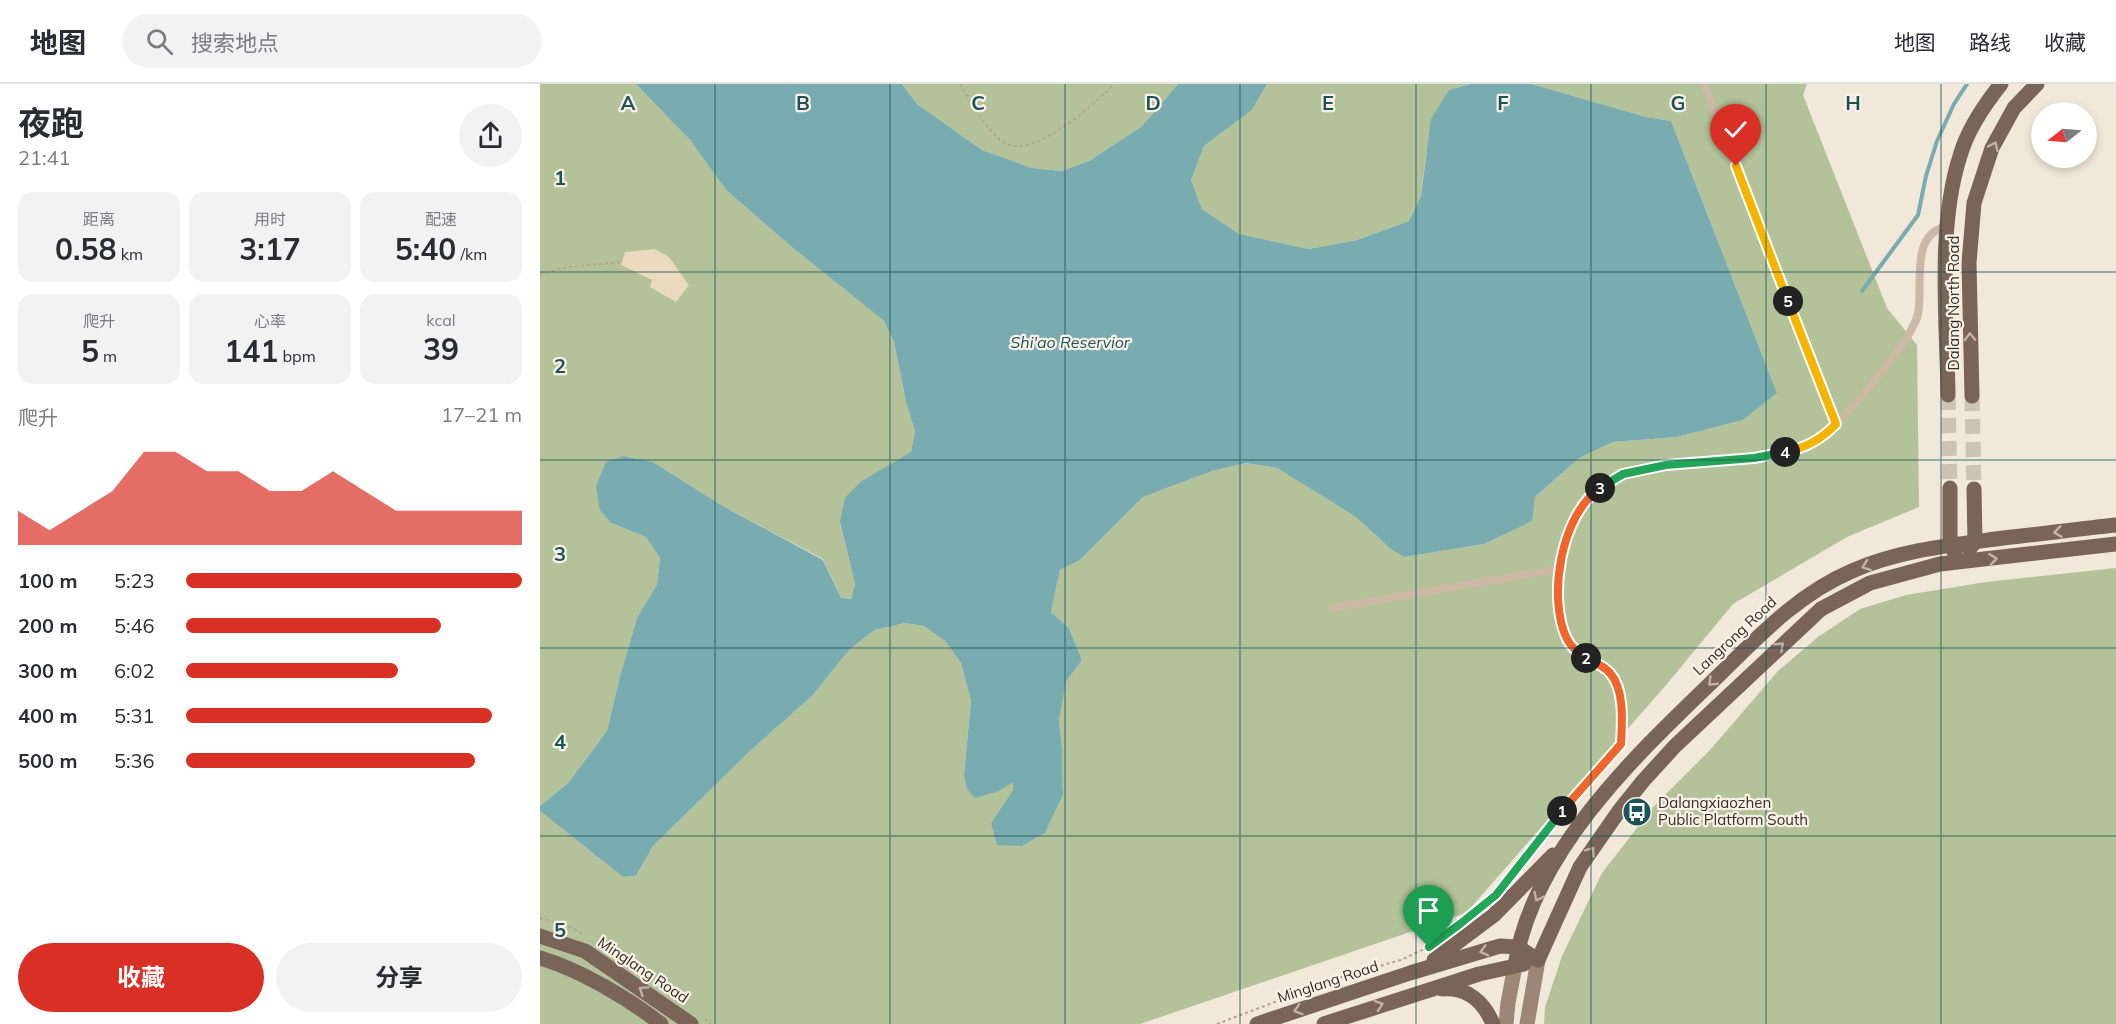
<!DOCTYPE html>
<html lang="zh">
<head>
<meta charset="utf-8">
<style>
  body { margin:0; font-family:Mulish,"Noto Sans SC",sans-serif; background:#f2f2f3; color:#2b2b33; height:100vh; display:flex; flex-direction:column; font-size:22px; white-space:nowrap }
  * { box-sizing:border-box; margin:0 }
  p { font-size:20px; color:#7c7c81 }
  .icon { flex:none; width:33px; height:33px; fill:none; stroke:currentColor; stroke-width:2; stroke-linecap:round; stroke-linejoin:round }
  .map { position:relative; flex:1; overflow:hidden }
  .panel { display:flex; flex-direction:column; background:#fff; width:540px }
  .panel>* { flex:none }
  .needle { width:39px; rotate:253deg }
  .tools { position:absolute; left:1491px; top:18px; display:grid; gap:12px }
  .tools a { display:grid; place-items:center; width:66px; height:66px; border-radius:50%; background:#fff; box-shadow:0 3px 9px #0003; font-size:30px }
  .pin { position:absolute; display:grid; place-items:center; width:51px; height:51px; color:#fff; margin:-62px -26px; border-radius:50% 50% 50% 0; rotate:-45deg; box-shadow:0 0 6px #0007 }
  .pin .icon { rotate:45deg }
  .km { position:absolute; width:30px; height:30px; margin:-15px; border-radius:50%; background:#222; color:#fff; font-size:16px; line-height:30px; text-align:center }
  .round { display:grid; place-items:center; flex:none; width:63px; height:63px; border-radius:32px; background:#f2f2f3 }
  .overview { display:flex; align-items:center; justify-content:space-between; height:102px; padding:0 18px }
  h1 { font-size:33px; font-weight:700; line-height:45px }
  .figures { display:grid; grid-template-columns:repeat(3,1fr); gap:9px; height:102px; padding:6px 18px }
  .figures div { display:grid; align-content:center; border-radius:15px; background:#f2f2f3; text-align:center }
  .figures b { font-size:30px; font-weight:700 }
  .figures small { font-size:16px; font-weight:400 }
  .figures p { font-size:16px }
  .chart { height:168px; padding:12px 18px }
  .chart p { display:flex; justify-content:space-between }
  .chart svg { width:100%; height:108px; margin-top:6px; fill:#d93025; opacity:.7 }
  .button { display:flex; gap:12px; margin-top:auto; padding:12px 18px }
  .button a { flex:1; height:69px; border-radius:36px; background:#d93025; color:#fff; font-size:24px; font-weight:700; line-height:69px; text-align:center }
  .button a+a { background:#f2f2f3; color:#2b2b33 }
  ul { padding:0 18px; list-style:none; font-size:20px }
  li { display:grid; grid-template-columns:96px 72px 1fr; align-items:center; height:45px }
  li i { height:15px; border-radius:8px; background:#d93025 }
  header { display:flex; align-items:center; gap:36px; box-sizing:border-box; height:84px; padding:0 30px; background:#fff; border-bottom:2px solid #e1e1e2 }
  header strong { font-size:28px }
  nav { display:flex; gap:33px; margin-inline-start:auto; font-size:21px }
  .search { width:420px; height:54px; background:#f2f2f3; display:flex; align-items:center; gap:15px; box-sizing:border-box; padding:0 21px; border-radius:33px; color:#7c7c81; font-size:22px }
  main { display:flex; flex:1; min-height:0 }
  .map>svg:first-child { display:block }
  .green { fill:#b3c299 }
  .plaza { fill:#ebd9c0 }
  .water { fill:#78acb0 }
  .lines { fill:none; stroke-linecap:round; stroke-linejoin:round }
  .stream { stroke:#78acb0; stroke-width:4 }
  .primary-tunnel { stroke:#ccc2b6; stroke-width:15; stroke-dasharray:15 8; stroke-linecap:butt }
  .path { stroke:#b7a290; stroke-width:2; stroke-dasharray:3 3; stroke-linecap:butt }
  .lane { stroke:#cbb8a5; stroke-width:8 }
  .secondary { stroke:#9e8677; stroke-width:15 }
  .primary { stroke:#796457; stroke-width:15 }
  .oneway { stroke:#c0b2a6 }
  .split-1-casing { stroke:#fff; stroke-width:12 }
  .split-2-casing { stroke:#fff; stroke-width:12 }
  .split-3-casing { stroke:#fff; stroke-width:12 }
  .split-4-casing { stroke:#fff; stroke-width:12 }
  .split-5-casing { stroke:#fff; stroke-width:12 }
  .split-6-casing { stroke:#fff; stroke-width:12 }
  .split-1 { stroke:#22a559; stroke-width:8 }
  .split-2 { stroke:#f0652b; stroke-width:8 }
  .split-3 { stroke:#f0652b; stroke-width:8 }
  .split-4 { stroke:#22a559; stroke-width:8 }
  .split-5 { stroke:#f5b400; stroke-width:8 }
  .split-6 { stroke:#f5b400; stroke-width:8 }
  .grid { fill:none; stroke:#1b5359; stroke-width:1.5; stroke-opacity:0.55 }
  .labels { text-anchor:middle; stroke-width:4.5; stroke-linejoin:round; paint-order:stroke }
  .street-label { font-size:15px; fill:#362c27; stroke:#faf1e6 }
  .poi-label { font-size:15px; fill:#362c27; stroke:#faf1e6; text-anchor:start }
  .water-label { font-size:16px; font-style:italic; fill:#1b5359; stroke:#faf1e6 }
  .grid-label { font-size:20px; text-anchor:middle; font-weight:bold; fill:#1b5359; stroke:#faf1e6; stroke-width:4.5; stroke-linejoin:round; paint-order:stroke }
</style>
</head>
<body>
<header>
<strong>地图</strong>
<div class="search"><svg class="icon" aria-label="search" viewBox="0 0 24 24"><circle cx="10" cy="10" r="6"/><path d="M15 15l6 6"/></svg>搜索地点</div>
<nav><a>地图</a><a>路线</a><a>收藏</a></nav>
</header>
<main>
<section class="panel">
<div class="overview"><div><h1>夜跑</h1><p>21:41</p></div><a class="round"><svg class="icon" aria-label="share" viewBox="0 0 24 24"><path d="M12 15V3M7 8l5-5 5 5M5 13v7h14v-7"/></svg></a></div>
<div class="figures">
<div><p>距离</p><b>0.58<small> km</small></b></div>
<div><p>用时</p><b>3:17</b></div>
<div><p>配速</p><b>5:40<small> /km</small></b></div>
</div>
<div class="figures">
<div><p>爬升</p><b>5<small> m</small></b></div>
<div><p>心率</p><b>141<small> bpm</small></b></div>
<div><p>kcal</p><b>39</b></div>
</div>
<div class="chart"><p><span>爬升</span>17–21 m</p>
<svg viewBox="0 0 160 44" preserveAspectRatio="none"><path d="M0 44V30L10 38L20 30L30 22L40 6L50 6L60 14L70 14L80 22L90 22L100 14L110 22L120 30L130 30L140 30L150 30L160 30V44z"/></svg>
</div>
<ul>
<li><b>100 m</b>5:23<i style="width:100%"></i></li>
<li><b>200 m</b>5:46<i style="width:76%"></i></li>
<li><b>300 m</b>6:02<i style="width:63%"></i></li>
<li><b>400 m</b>5:31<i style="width:91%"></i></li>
<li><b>500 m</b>5:36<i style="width:86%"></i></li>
</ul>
<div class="button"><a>收藏</a><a>分享</a></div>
</section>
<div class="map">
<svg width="1576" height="940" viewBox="0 0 1576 940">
  <rect width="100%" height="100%" fill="#f2e8da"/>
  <g class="green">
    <polygon points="0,0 96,0 150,56 186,106 253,164 344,237 354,258 366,318 375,347 371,368 300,439 315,500 311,515 301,514 283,475 181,421 113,378 85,372 71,439 106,453 120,474 117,500 97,534 80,592 67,647 28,699 0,722"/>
    <polygon points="362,0 638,0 602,42 549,77 522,87 492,84 442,66 377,20"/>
    <polygon points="727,0 930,0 909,6 886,71 881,112 869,137 817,156 769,165 699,150 662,125 651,96 664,62 712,26"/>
    <polygon points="992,0 1267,0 1263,11 1347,224 1377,261 1379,423 1307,453 1193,520 1127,600 926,829 600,940 0,940 0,727 83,793 96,792 113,762 210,667 272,612 310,565 335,546 365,539 384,542 405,557 421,579 431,615 424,691 473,698 473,706 451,739 482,762 505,749 523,711 522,664 519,636 525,597 542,576 529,544 511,528 520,486 540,476 603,413 672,387 706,379 737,384 816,433 853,467 865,473 944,460 991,437 995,413 1039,374 1073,358 1137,353 1203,336 1237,309 1131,37 1106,33"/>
    <polygon points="1576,484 1576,940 1004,940 1005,923 1022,872 1062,789 1114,722 1170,666 1238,587 1278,553 1320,525 1366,511 1446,498"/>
  </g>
  <polygon class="plaza" points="115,165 129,173 149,201 136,218 110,203 112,196 81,181 85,168"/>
  <polygon class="water" points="96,0 362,0 377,20 442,66 492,84 522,87 549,77 602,42 638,0 727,0 712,26 664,62 651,96 662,125 699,150 769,165 817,156 869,137 881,112 891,35 909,6 930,0 992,0 1106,33 1131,37 1237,309 1203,336 1137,353 1073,358 1039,374 995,413 992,437 944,460 865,473 853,467 816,433 737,384 706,379 672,387 603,413 540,476 520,486 511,528 529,544 542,576 526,597 519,636 522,664 523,711 505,749 482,762 457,761 451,739 473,706 473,698 459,707 435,714 427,705 424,691 431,616 421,579 405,557 384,542 365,539 335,546 310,565 272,612 210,667 113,762 96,792 83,793 0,727 0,722 28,699 67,647 80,592 97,534 117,500 120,474 106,453 71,439 60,426 56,402 66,378 84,372 113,378 181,421 283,476 301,514 311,515 315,500 300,438 305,414 322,397 371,368 375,347 366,318 354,258 344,237 253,164 186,106 150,56"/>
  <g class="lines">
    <polyline class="stream" points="1322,207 1378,131 1386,92 1397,57 1414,20 1427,0"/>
    <g class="primary-tunnel">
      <polyline points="1408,311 1410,404"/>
      <polyline points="1432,312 1434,405"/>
    </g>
    <g class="path">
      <path d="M420 0C431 16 448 50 465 59 494 75 555 20 574 0"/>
      <polyline points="0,190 27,183 82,178"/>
      <polyline points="974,789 1010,741 1081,660 1081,641 1077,599 1070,588 1036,567 1027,557 1020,530 1018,496"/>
      <polyline points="0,834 33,844 45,851"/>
      <polyline points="80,873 90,880"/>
      <polyline points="165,935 171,940"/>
      <polyline points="677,940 798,894 861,876 886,864"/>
    </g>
    <g class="lane">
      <path d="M1296 340C1317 319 1372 256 1378 230 1384 202 1368 150 1408 142"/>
      <path d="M792 524 1019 485C1025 457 1033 429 1055 408 1093 371 1186 380 1237 370 1261 365 1280 358 1296 340L1164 0"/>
    </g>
    <g class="secondary">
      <polyline points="966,940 968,919 975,882"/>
      <polyline points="987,940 998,876"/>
    </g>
    <g class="primary">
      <path d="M1408 311C1407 236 1397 143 1420 72 1427 47 1445 20 1461 0"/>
      <polyline points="1432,312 1429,179 1434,119 1452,64 1474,24 1497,0"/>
      <polyline points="1410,404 1410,461 1415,469"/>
      <polyline points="1429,465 1435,458 1434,405"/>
      <polyline points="0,852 45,867 151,940"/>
      <path d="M0 874C40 886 88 914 121 940"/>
      <polyline points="894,876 954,831 1013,771"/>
      <polyline points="998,876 1040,783 1079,727 1103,697 1135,662 1281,525 1330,499 1400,480 1576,460"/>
      <path d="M975 882C992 768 1098 669 1177 593 1219 552 1258 510 1312 487 1360 466 1412 461 1463 454 1501 450 1538 445 1576 441"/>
      <path d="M902 905C927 903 944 918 953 940"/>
      <polyline points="717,940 870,889 960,862 978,863 998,876"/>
      <polyline points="784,940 939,890 984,880"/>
    </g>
  </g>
  <defs><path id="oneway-chevron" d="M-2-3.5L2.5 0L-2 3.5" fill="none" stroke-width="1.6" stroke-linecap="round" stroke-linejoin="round" transform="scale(1.5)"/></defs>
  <g class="oneway">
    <use href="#oneway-chevron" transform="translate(1454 62) rotate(-65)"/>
    <use href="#oneway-chevron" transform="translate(1430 253) rotate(-91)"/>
    <use href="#oneway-chevron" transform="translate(1518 448) rotate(173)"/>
    <use href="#oneway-chevron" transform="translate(1453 475) rotate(-7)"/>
    <use href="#oneway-chevron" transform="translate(1326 482) rotate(160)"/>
    <use href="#oneway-chevron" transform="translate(1240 562) rotate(-43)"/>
    <use href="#oneway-chevron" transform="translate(1172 598) rotate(136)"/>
    <use href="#oneway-chevron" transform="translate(1051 767) rotate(-55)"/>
    <use href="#oneway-chevron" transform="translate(998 813) rotate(116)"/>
    <use href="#oneway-chevron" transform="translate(944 867) rotate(165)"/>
    <use href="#oneway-chevron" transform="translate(103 906) rotate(-145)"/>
    <use href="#oneway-chevron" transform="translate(839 921) rotate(-18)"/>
    <use href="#oneway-chevron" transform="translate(758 926) rotate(162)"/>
  </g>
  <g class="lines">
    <g class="split-1-casing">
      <polyline id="split-1" points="889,863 920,840 956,811 1022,727"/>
    </g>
    <g class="split-2-casing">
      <path id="split-2" d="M1022 727 1081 660C1082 639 1085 606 1070 589 1064 582 1054 578 1046 574"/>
    </g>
    <g class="split-3-casing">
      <path id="split-3" d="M1046 574C1038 569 1031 563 1027 555 1007 514 1021 431 1060 404"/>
    </g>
    <g class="split-4-casing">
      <polyline id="split-4" points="1060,404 1083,390 1126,381 1214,374 1245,368"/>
    </g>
    <g class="split-5-casing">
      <path id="split-5" d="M1245 368C1266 364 1282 355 1296 340L1248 217"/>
    </g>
    <g class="split-6-casing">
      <polyline id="split-6" points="1196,82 1248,217"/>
    </g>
    <use href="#split-1" class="split-1"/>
    <use href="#split-2" class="split-2"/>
    <use href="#split-3" class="split-3"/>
    <use href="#split-4" class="split-4"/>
    <use href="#split-5" class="split-5"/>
    <use href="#split-6" class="split-6"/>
  </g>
  <path class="grid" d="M175 0V940M350 0V940M525 0V940M700 0V940M876 0V940M1051 0V940M1226 0V940M1401 0V940M0 188H1576M0 376H1576M0 564H1576M0 752H1576"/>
  <defs>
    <g id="bus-disc" transform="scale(1.5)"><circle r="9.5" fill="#1b5359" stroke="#faf1e6"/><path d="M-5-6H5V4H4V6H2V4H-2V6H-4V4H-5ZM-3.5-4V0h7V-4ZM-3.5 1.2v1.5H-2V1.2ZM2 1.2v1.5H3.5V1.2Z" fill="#fff"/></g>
  </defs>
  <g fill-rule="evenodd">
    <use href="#bus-disc" x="1097" y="728"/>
  </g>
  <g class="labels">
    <g class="street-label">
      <text transform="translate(1414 219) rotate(-90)" y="5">Dalang North Road</text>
      <text transform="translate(1195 552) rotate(-43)" y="5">Langrong Road</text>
      <text transform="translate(103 886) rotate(34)" y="5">Minglang Road</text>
      <text transform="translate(788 898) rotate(-18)" y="5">Minglang Road</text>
    </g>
    <g class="poi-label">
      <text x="1118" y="724">Dalangxiaozhen<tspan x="1118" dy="17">Public Platform South</tspan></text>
    </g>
    <g class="water-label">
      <text x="530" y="264">Shi'ao Reservior</text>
    </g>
  </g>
  <g class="grid-label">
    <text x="88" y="26">A</text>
    <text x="263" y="26">B</text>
    <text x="438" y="26">C</text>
    <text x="613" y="26">D</text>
    <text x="788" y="26">E</text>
    <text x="963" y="26">F</text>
    <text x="1138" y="26">G</text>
    <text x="1313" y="26">H</text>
    <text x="20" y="101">1</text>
    <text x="20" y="289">2</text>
    <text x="20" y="477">3</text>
    <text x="20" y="665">4</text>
    <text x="20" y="853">5</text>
  </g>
</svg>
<div class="tools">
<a><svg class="needle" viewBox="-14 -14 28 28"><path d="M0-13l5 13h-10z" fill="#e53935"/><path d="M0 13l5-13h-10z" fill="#7c7c81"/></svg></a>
</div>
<div class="pin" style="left:889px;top:863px;background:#1e9e55"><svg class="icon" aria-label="arrive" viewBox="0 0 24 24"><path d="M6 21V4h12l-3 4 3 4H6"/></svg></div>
<div class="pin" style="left:1196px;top:82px;background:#d93025"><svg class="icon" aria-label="check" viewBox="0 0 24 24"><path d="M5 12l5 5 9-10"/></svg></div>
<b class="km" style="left:1022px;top:727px">1</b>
<b class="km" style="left:1046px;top:574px">2</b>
<b class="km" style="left:1060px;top:404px">3</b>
<b class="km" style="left:1245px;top:368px">4</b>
<b class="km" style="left:1248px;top:217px">5</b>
</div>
</main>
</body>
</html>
